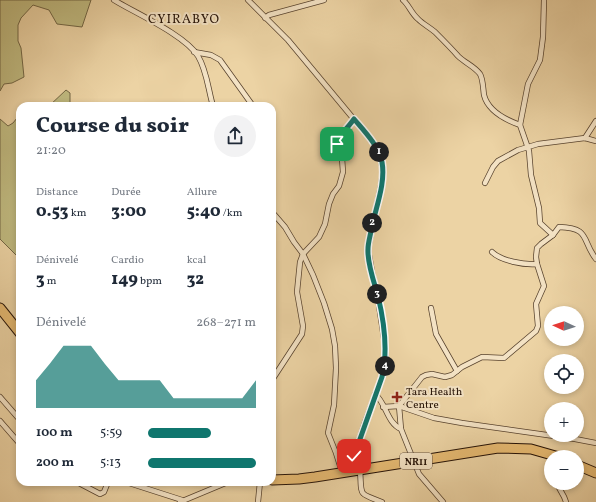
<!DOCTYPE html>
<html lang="fr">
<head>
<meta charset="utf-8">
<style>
  body { margin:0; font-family:Vollkorn,serif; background:#f2f2f3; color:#1f2937; height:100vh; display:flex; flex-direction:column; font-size:15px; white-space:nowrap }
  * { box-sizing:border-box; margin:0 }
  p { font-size:13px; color:#747a83 }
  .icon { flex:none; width:22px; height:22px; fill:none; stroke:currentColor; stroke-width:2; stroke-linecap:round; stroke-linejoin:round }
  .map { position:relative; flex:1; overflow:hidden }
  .details { position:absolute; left:16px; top:102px; width:260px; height:384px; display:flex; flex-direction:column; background:#fff; border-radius:12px; box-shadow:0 2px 6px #0003 }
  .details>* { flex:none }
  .needle { width:26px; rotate:273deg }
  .buttons { position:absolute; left:544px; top:306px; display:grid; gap:8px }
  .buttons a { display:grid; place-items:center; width:40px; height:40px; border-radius:50%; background:#fff; box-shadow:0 2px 6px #0003; font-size:20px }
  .pin { position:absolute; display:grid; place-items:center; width:34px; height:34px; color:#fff; margin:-17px; border-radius:8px; box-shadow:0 2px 6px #0006 }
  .km { position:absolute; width:20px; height:20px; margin:-10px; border-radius:50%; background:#222; color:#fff; font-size:11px; line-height:20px; text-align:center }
  .round { display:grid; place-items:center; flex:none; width:42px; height:42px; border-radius:21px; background:#f2f2f3 }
  .head { display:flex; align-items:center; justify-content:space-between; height:68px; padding:0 20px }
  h1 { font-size:22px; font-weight:800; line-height:30px }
  .stats { display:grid; grid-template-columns:repeat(3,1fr); gap:6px; height:68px; padding:4px 20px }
  .stats div { display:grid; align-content:center }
  .stats b { font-size:17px; font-weight:800 }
  .stats small { font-size:11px; font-weight:400 }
  .stats p { font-size:11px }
  .chart { height:112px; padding:8px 20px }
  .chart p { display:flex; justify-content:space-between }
  .chart svg { width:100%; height:72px; margin-top:4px; fill:#0f766e; opacity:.7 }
  ul { padding:0 20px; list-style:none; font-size:13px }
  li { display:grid; grid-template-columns:64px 48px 1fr; align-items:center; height:30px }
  li i { height:10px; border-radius:5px; background:#0f766e }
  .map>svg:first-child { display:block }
  .green { fill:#c0ba80; stroke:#736644 }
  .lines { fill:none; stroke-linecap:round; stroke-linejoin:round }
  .street-casing { stroke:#58432e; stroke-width:6 }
  .highway-casing { stroke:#261307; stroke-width:11 }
  .street { stroke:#f3e2c4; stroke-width:4.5 }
  .highway { stroke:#e6ba72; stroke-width:9 }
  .route-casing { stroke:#fff; stroke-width:8 }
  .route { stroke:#0f766e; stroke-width:5 }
  .poi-dot { fill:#8f2418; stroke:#f3e2c4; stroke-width:1.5 }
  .labels { text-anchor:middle; stroke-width:4; stroke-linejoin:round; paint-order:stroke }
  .shield { fill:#f3e2c4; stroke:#645140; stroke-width:1 }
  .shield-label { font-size:10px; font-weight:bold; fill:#261307 }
  .poi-label { font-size:11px; fill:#261307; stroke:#f3e2c4; text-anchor:start }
  .quarter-label { font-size:13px; letter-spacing:1px; fill:#261307; stroke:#f3e2c4 }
</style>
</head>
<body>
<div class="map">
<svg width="596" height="502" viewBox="0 0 596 502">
  <rect width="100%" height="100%" fill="#ecd3a4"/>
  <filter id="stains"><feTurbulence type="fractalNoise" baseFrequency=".005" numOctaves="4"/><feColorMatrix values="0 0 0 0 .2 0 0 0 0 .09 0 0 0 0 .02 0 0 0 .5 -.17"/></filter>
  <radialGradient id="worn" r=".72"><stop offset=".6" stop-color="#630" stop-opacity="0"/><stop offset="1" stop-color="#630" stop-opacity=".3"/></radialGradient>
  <g class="green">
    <polygon points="0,0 91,0 82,27 57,24 49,10 33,5 21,18 18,25 18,41 21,48 24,77 12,83 4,84 0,91"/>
    <polygon points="66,90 70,93 70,106 49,106"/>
    <polygon points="17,118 20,118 20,259 0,239 0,119 8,126 13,123"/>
  </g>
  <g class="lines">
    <g class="street-casing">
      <g id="street">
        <path d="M114 0C135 13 185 35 198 56 207 71 208 89 213 106"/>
        <polyline points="248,0 288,40 367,135 379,152 383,171 381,185 368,249 373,277 378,299 386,352 385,364 382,377 365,422 349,471"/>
        <path d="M403 0C409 5 411 13 418 19 423 24 429 27 435 32 443 40 451 48 458 56 465 63 474 66 480 74 483 79 483 88 484 95 488 111 506 120 520 125L529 151 531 175 539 208 540 223 553 235"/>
        <polyline points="265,18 269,15 324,0"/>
        <polyline points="194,52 211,55 220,60 253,106"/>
        <polyline points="520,125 528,84 540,60 543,37 544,0"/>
        <polyline points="585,138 596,121"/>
        <polyline points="485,183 493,167 498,161 518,150 538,144 585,138 596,141"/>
        <polyline points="272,212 285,227 294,242 303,254 313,275 324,303 332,329 335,346 336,368 334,405 328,433 336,453 342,472"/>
        <path d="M492 252C501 261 524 265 537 264"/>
        <polyline points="431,308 436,334 457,371"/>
        <polyline points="272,380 302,334 303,326 297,292 300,262 303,254 319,237 325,224 329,204 333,194 339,186 343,172 342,158 336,140 338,136 346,130 353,119"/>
        <path d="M375 394C386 403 387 423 401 429"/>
        <polyline points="0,397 20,420"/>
        <polyline points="383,407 399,406 434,418 462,423 575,439 596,443"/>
        <polyline points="0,421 20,444"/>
        <path d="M360 470C362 496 357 493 382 502"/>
        <polyline points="77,482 100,494 104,492 108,482"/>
        <polyline points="126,482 182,500"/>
        <path d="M557 483C559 490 564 494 566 502"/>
        <polyline points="180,502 228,482"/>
        <polyline points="258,502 260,482"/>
        <path d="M443 502 419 474 401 429 399 406 422 377 426 375 432 374 445 377 452 375 462 367 482 357 504 358 536 331 538 326 536 304 544 286 537 264 536 257 537 248 541 244 553 235 559 227C591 228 581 240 596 259"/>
      </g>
    </g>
    <g class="highway-casing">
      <g id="highway">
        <polyline points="0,308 20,333"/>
        <polyline points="577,465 596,473"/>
        <polyline points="272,480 299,479 315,477 498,448 531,449 559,457"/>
      </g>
    </g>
    <use href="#street" class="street"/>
    <use href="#highway" class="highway"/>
  </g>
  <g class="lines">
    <g class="route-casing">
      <path id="route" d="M337 144C335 137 341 135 345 130 348 127 351 123 354 119 365 132 378 145 382 162 386 184 375 209 371 231 370 237 368 243 368 249 367 263 374 282 378 296 384 321 388 352 382 377L354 456"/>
    </g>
    <use href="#route" class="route"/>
  </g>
  <path class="poi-dot" d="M395 391h4v4h4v4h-4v4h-4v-4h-4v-4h4z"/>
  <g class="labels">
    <rect class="shield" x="400" y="453" width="32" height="16" rx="3"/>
    <g class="shield-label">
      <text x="416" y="465">NR11</text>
    </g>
    <g class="poi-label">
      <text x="406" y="395">Tara Health<tspan x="406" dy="13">Centre</tspan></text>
    </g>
    <g class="quarter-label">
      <text x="184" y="23">CYIRABYO</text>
    </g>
  </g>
  <rect width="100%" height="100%" filter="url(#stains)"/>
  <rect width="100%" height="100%" fill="url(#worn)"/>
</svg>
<div class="buttons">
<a><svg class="needle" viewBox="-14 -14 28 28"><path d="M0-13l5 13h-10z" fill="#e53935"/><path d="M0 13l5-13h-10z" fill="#747a83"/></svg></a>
<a><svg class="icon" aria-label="locate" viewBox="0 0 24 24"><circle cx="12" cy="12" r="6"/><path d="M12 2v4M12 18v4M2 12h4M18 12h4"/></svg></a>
<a>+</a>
<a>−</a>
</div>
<div class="pin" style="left:337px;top:144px;background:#1e9e55"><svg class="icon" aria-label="arrive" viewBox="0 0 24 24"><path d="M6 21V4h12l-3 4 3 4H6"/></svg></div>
<div class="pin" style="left:354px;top:456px;background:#d93025"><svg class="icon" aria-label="check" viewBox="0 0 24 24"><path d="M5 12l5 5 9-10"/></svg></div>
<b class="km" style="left:379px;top:152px">1</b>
<b class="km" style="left:372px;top:223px">2</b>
<b class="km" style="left:377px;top:294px">3</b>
<b class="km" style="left:385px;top:366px">4</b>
<section class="details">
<div class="head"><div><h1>Course du soir</h1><p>21:20</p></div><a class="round"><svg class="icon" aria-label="share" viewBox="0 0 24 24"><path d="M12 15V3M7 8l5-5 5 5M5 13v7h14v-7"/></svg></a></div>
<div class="stats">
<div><p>Distance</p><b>0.53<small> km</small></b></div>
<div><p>Durée</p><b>3:00</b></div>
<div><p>Allure</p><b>5:40<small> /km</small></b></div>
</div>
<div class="stats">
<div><p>Dénivelé</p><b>3<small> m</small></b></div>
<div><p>Cardio</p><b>149<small> bpm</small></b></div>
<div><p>kcal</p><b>32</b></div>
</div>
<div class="chart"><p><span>Dénivelé</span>268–271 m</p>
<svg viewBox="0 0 160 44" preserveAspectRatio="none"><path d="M0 44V27L10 17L20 6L30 6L40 6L50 17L60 27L70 27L80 27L90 27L100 38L110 38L120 38L130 38L140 38L150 38L160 27V44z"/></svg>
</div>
<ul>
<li><b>100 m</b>5:59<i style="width:58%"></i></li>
<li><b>200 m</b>5:13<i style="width:100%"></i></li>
</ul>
</section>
</div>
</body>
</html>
